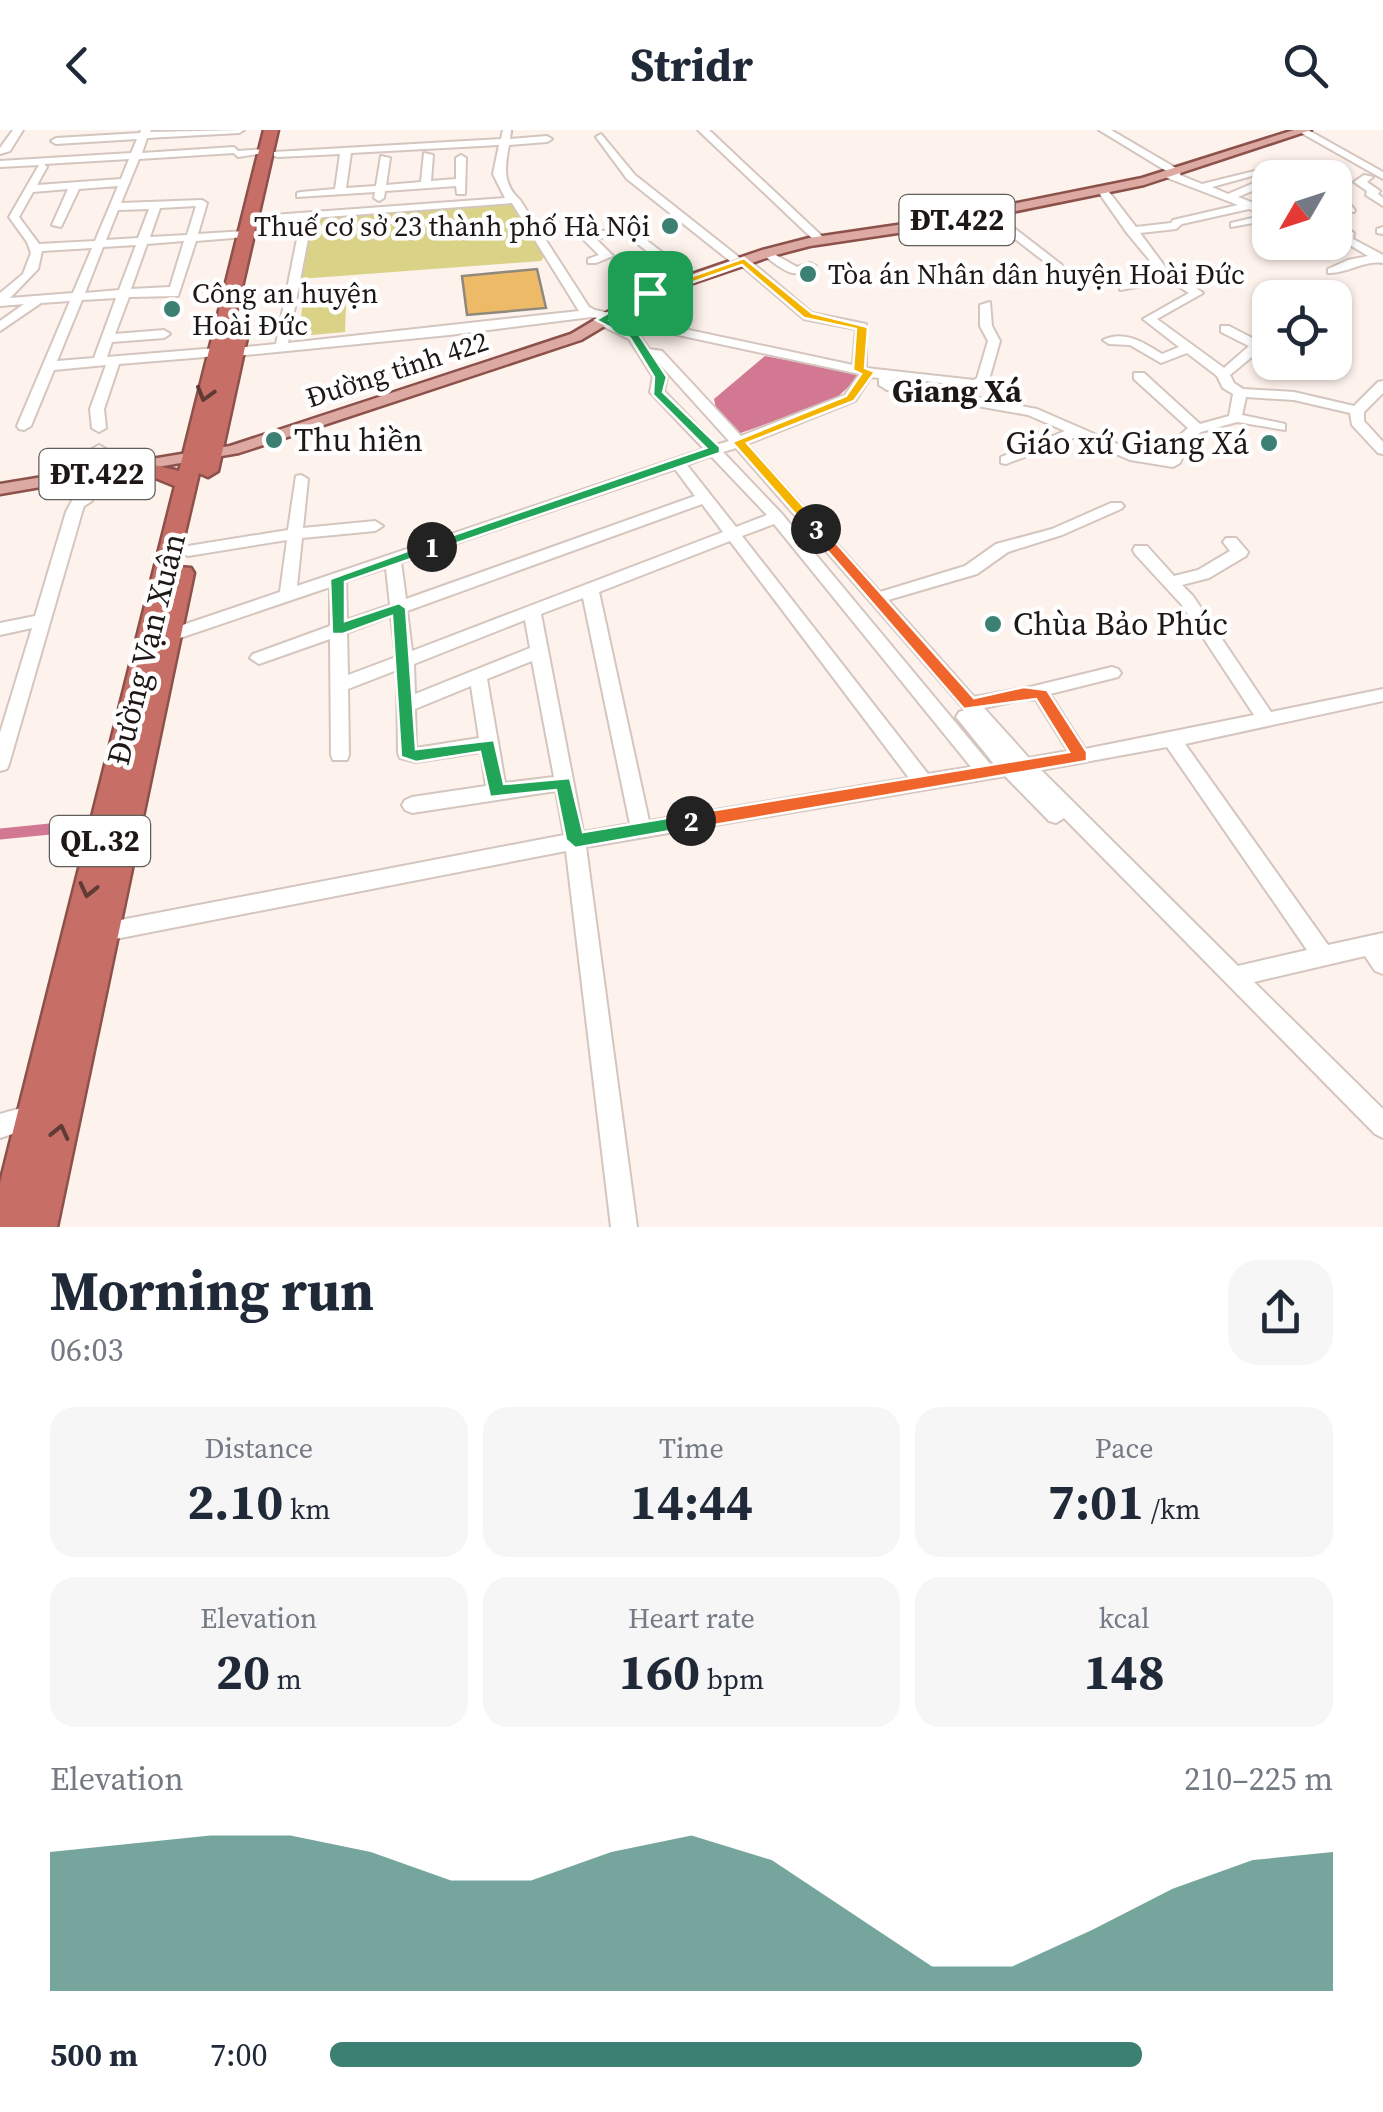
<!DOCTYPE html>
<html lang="en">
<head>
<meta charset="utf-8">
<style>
  body { margin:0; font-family:"Source Serif 4",serif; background:#f6f6f7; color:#1f2937; height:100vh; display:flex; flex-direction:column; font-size:38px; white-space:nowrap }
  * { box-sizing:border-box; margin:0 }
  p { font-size:32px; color:#747a83 }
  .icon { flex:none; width:55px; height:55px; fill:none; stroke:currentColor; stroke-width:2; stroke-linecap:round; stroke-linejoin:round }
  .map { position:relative; height:1097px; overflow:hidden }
  .panel { display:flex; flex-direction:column; background:#fff; flex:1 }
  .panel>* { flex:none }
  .needle { width:65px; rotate:231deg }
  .controls { position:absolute; left:1252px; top:30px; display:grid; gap:20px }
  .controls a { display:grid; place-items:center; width:100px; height:100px; border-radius:20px; background:#fff; box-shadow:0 2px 8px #0004; font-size:50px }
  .pin { position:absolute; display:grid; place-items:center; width:85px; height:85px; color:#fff; margin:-42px; border-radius:20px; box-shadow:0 5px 15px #0006 }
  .km { position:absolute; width:50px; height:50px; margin:-25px; border-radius:50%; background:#222; color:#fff; font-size:28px; line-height:50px; text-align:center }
  .round { display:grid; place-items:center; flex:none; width:105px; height:105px; border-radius:30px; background:#f6f6f7 }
  .headline { display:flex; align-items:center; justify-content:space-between; height:170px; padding:0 50px }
  h1 { font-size:55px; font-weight:700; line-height:75px }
  .metrics { display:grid; grid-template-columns:repeat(3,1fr); gap:15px; height:170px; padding:10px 50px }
  .metrics div { display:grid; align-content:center; border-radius:25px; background:#f6f6f7; text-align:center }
  .metrics b { font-size:50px; font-weight:700 }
  .metrics small { font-size:28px; font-weight:400 }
  .metrics p { font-size:28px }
  .chart { height:280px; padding:20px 50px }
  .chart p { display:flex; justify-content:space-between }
  .chart svg { width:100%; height:180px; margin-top:10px; fill:#3b8073; opacity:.7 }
  ul { padding:0 50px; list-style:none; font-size:32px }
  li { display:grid; grid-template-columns:160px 120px 1fr; align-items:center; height:75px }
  li i { height:25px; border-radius:12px; background:#3b8073 }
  header { display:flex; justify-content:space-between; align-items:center; height:130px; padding:0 50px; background:#fff; font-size:45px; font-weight:700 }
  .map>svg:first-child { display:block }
  .green { fill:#d9d287 }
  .water { fill:#d37893 }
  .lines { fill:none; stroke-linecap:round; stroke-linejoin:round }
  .stream { stroke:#d37893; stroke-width:2.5 }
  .canal { stroke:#d37893; stroke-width:11 }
  .building { fill:#edba67; stroke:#8f887d; stroke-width:2.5 }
  .minor-casing { stroke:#d4c6be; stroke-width:4 }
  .major-casing { stroke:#8c514a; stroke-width:5 }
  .highway-casing { stroke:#8c514a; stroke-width:5 }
  .minor { fill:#fff; fill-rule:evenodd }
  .major { fill:#dda9a3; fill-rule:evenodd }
  .highway { fill:#c76f66; fill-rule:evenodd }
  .oneway { stroke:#613b35 }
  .split-1 { fill:#22a559; stroke:#fff; stroke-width:2.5 }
  .split-2 { fill:#22a559; stroke:#fff; stroke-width:2.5 }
  .split-3 { fill:#f0652b; stroke:#fff; stroke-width:2.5 }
  .split-4 { fill:#f5b400; stroke:#fff; stroke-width:2.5 }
  .poi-dot { fill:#3b8073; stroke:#fff; stroke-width:4 }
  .labels { text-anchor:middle; stroke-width:9; stroke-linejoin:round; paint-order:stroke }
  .far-poi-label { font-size:28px; fill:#1d1815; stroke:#fff; text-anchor:start }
  .far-street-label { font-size:28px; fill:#1d1815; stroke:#fff }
  .shield { fill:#fff; stroke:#615d5b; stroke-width:2.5 }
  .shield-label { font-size:30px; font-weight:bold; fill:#1d1815 }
  .far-quarter-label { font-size:32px; font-weight:bold; fill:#1d1815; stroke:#fff }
  .poi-label { font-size:32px; fill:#1d1815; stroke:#fff; text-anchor:start }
  .street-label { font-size:32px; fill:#1d1815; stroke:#fff }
</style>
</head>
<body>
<header><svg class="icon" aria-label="back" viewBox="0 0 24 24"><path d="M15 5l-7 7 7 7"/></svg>Stridr<svg class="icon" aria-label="search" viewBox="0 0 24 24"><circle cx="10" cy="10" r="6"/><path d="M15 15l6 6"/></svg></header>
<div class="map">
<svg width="1383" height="1097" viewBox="0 0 1383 1097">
  <rect width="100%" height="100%" fill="#fef2ec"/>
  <g class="green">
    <polygon points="503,72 512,74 544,127 541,131 299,149 310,90 317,86"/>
    <polygon points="346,173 345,202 300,206 302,177"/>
  </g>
  <polygon class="water" points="765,226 858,243 862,245 834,270 738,304 716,279 714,269"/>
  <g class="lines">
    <polyline class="stream" points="509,12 512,0"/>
    <polyline class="canal" points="0,704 50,699"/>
  </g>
  <polygon class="building" points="537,139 546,178 467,185 462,146"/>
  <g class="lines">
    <g class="minor-casing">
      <g id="minor">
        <polygon points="13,0 23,0 10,21 0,24 0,18"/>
        <path d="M141 0H151L150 2 244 0 239 3 147 8 142 23 234 17 238 21 265 19 270 22 238 27 234 23 139 29 121 73 202 70 207 73 198 104 245 101 251 104 245 107 196 111 178 166 129 167 115 204 164 200 170 204 164 208 112 212 107 227 217 218 223 222 217 226 119 234 104 279 106 298 99 302 92 298 90 279 106 235 54 240 31 296 24 300 19 299 17 296 70 171 41 173 0 201V191L24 174 0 176V163L23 144 31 123 27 112 9 87 39 35 0 37V31L131 23 137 9 56 14 51 11 56 8 140 3ZM129 29 121 49 37 55 47 37 44 34ZM118 56 95 111 39 114 19 87 33 62 68 59 52 95 61 97 79 59ZM196 76 187 105 150 107 160 78ZM149 79 138 108 106 110 118 80ZM184 111 170 157 131 159 147 114ZM136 115 119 160 85 163 103 117ZM92 118 73 163 10 168 38 139 42 121ZM116 168 94 228 57 231 82 170Z"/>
        <path d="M503 0H511L510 9 547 6 552 9 547 12 509 15C505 37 502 54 520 70L589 177 595 180 853 235 856 199 804 189 742 136 735 135 627 49 596 7 601 4 635 45 740 128 748 129 812 183 866 194V238L974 250 977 248 988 211 980 196V175L990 172 992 196 1000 211 988 253 976 258 898 247 891 251 1037 279 1138 323 1168 328 1178 307 1188 298 1134 249V243H1144L1200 294 1229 286 1233 264 1223 258 1217 246 1187 223 1161 233 1130 215 1109 214 1103 210C1124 200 1143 212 1162 224L1179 217 1143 189 1189 163 1170 151 1120 160V154L1162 145 1127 103 1097 60 1106 58 1136 97 1171 93 1173 90 1238 75 1165 47 1164 45 1168 42 1099 0H1111L1181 41 1180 45 1202 54 1259 40V44L1212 57 1228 64 1256 52H1264V56L1238 67 1270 79V90L1231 97V93L1265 85 1249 79 1182 94 1176 99 1140 103 1166 138 1203 163 1157 189 1224 238 1249 216 1221 202V196H1229L1256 210 1270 202V212L1230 245 1234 253 1243 259 1294 262 1354 276 1378 252 1383 251V263L1364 282V291L1383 312V324L1378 323 1352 295 1350 283 1294 270 1246 267 1242 285 1285 294V300L1237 292 1201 302 1190 309 1180 333 1173 337 1130 330 1076 307 1006 334 1001 333V327L1065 301 1028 285 887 260 879 255V248L871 247 855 271 747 314 880 462 965 436 996 414 1052 399 1111 373H1121L1124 376 1121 379 1062 405 1008 422 977 444 888 470 974 567 1030 557 1112 537 1118 539 1121 543 1118 547 1050 564 1085 619 1254 585 1181 474 1135 424 1133 420 1135 416H1147L1174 446 1198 440 1230 421 1223 412 1226 408H1236L1248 422 1246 426 1209 448 1182 455 1193 466 1271 582 1383 559V571L1185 614 1328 815 1383 803V844L1375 841 1365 826 1254 852 1383 979V1008L1375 1004 1064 688 1056 693 1049 691 1005 646 586 717 637 1097H611L566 721 105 811 98 808 94 802 98 796 105 793 564 705 556 661 412 683 405 680 402 675 405 670 412 667 486 656 481 622 416 632 400 628 398 623 397 540 348 559 349 625 347 630H333L331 625 330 509 259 534 250 528 253 524 330 496V457L174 510H162L160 506 162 502 280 462 287 410 188 426 180 421 188 416 288 400 296 346 301 345 308 349 303 398 375 391 383 396 375 401 302 408 297 456 704 319 650 262 653 247 629 209 598 194V188L591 187 449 205 235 226 229 222 235 218 276 214 301 89 263 91 259 90V86L505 68 493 44 499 15 351 23 346 58 376 56 381 26 390 28 386 55 421 52 424 23 433 25 431 51 456 49V28L461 25 466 28 465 64H457L456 56 385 61 384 68 379 71 374 68 375 62 297 67V63L301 62 335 59 340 24 278 27 274 26V22L501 9ZM512 73 579 181 288 213 312 88ZM613 191 860 244 845 265 741 306 662 221 649 219 638 203ZM656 230 729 311 716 315 664 261 667 247ZM736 318 965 580 959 582 956 587 994 634H990L782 384 723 322ZM711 326 767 385 736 397 687 335ZM675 339 695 366 406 469 401 432ZM702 374 723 402 412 521 407 481ZM774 394 971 637 928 644 742 406ZM730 411 909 648 649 691 599 462ZM386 438 390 475 347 490 346 451ZM583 468 630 694 583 702 541 484ZM391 486 396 527 348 545 347 503ZM525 490 530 518 415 564 414 534ZM532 531 554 647 505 653 487 549ZM471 556 479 608 416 618 415 579ZM1024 569 1036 570 1068 621 1029 628 984 578ZM1167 617 1307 820 1238 836 1041 640Z"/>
        <polygon points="698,0 709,0 824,108 824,112 816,112"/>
        <polygon points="1308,0 1383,42 1383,49 1298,1"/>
        <polygon points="1364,45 1373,47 1367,52 1380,61 1378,64 1383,68 1383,76 1366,65 1367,61 1354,52"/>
        <polygon points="1338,70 1346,70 1355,80 1354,82 1335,83 1335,77 1341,77 1337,72"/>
        <polygon points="984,81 992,81 1062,135 1062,139 1054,139 984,85"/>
        <path d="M1335 85 1348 93 1345 97 1354 103 1353 109 1383 125V133C1363 130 1347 144 1328 143V139L1348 130 1368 126 1350 115 1335 112V106H1343L1335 101Z"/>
        <polygon points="627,95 672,130 672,134 652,141 672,153 672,159 664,159 639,142 639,138 659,131 623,102 596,109 613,126 596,133 588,133 588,129 599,125 584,110 584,106"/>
        <polygon points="1383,97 1383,104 1377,103 1377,99"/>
        <path d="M767 120 797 137 810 133 816 136C792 152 784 139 763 125L761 123Z"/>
        <polygon points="99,315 106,319 103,344 99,348 92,371 84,376 82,382 9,634 7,639 0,641 0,603 32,498 0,505 0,493 35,486 66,382 73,369 79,367 85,345 89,341 92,319"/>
        <polygon points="35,974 43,978 47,986 43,994 0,1008 0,984"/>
      </g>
    </g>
    <g class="major-casing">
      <polygon id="major" points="1294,0 1311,0 1144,55 938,97 810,116 772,126 655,166 581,210 239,323 0,364 0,354 230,316 571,204 645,160 762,120 809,108 938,89 1142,48"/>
    </g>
    <g class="highway-casing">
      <polygon id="highway" points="264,0 278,0 234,192 241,189 250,194 218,341 208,347 199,343 177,437 191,438 194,443 57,1097 0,1097 0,1053 175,356 128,337 138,331 179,341"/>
    </g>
    <use href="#minor" class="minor"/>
    <use href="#major" class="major"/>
    <use href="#highway" class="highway"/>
  </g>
  <defs><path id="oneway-chevron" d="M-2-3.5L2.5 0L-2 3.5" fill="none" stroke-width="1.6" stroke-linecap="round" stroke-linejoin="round" transform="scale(2.5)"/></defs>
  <g class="oneway">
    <use href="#oneway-chevron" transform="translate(205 264) rotate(106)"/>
    <use href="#oneway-chevron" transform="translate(88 760) rotate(103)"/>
    <use href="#oneway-chevron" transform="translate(60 1002) rotate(-77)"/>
  </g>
  <polygon class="split-1" points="646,161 655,163 610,190 638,203 667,247 663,262 720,317 720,323 437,420 427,420 427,414 706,318 653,265 654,247 630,208 596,190"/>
  <polygon class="split-2" points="432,412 439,417 437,420 345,452 345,491 399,473 406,478 416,619 494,610 504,654 570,648 583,702 691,684 701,691 698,696 575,718 566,710 556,660 490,667 480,622 416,632 401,627 392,486 343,504 332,504 330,449"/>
  <polygon class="split-3" points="811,396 821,396 974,568 1024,557 1047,560 1087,622 1087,631 691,699 685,696 682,691 691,684 1069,622 1036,569 964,579 811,402"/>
  <polygon class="split-4" points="744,128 812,183 868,197 865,238 875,242 854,271 747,313 821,396 821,402 811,402 732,312 846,266 861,244 853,240 856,199 804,188 742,135 654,166 644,163"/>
  <g class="poi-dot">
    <circle cx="670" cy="96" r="10"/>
    <circle cx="808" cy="144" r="10"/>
    <circle cx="172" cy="179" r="10"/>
    <circle cx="274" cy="310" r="10"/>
    <circle cx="1269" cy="313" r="10"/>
    <circle cx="993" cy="494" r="10"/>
  </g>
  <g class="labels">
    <g class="far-poi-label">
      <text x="650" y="106" text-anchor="end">Thuế cơ sở 23 thành phố Hà Nội</text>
      <text x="828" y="154">Tòa án Nhân dân huyện Hoài Đức</text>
      <text x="192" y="173">Công an huyện<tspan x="192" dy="32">Hoài Đức</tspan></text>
    </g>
    <g class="far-street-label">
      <text transform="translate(397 239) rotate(-18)" y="10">Đường tỉnh 422</text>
    </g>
    <g class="shield">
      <rect x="899.5" y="65" width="115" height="50" rx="8"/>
      <rect x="39.5" y="319" width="115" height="50" rx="8"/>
      <rect x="50" y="686" width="100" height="50" rx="8"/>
    </g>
    <g class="shield-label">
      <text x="957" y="100">ĐT.422</text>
      <text x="97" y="354">ĐT.422</text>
      <text x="100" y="721">QL.32</text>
    </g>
    <g class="far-quarter-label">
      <text x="957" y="272">Giang Xá</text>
    </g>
    <g class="poi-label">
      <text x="294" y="321">Thu hiền</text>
      <text x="1249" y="324" text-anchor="end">Giáo xứ Giang Xá</text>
      <text x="1013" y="505">Chùa Bảo Phúc</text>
    </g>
    <g class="street-label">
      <text transform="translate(146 519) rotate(-76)" y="11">Đường Vạn Xuân</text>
    </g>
  </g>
</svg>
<div class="controls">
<a><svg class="needle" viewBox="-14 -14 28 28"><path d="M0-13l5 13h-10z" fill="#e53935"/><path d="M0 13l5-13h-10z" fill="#747a83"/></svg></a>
<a><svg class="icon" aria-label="locate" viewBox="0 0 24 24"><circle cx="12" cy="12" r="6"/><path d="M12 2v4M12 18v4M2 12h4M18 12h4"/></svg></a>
</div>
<div class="pin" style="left:650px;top:163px;background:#1e9e55"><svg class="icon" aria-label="arrive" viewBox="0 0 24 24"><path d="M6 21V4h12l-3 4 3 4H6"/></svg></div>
<b class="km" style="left:432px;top:417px">1</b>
<b class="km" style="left:691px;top:691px">2</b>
<b class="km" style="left:816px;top:399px">3</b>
</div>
<section class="panel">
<div class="headline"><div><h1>Morning run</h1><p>06:03</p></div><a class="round"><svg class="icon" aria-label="share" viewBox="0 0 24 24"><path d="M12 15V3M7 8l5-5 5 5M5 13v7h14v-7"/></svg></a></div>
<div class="metrics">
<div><p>Distance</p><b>2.10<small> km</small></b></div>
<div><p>Time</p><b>14:44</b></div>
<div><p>Pace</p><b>7:01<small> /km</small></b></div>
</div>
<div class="metrics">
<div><p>Elevation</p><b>20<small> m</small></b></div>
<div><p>Heart rate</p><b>160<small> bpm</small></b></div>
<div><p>kcal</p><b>148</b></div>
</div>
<div class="chart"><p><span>Elevation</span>210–225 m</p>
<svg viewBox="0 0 160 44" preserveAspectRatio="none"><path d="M0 44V10L10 8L20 6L30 6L40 10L50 17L60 17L70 10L80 6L90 12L100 25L110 38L120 38L130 29L140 19L150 12L160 10V44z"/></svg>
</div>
<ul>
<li><b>500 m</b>7:00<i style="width:81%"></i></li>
</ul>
</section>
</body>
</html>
